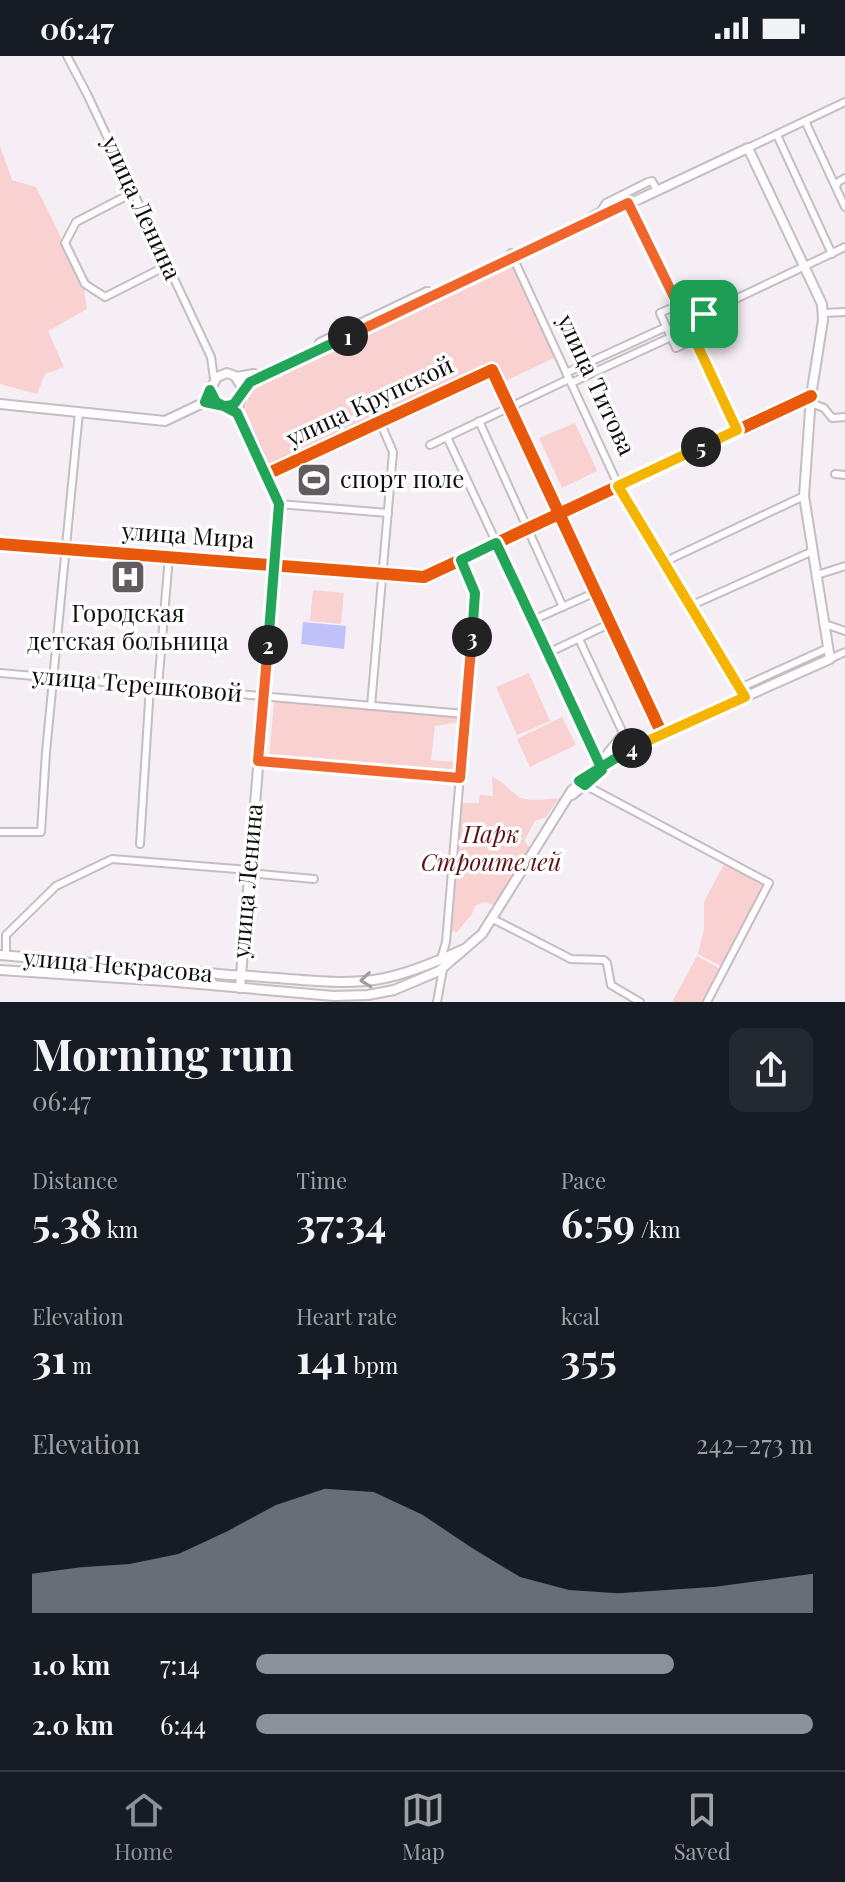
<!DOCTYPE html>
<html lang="en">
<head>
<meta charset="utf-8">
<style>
  body { margin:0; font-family:"Playfair Display",serif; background:#242831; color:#f1f3f6; height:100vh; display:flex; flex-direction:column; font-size:30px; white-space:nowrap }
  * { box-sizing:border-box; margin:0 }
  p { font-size:26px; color:#9ea1a6 }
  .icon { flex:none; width:44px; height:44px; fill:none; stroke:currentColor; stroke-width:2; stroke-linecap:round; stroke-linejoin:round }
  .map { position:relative; height:946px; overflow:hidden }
  .panel { display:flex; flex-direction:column; background:#171b24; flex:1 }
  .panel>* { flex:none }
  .pin { position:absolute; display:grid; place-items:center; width:68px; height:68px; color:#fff; margin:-34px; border-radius:16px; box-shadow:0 4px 12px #0006 }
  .km { position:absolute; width:40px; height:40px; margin:-20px; border-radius:50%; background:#222; color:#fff; font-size:22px; line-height:40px; text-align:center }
  .round { display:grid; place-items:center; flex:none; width:84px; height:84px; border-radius:16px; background:#242831 }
  .overview { display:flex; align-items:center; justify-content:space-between; height:136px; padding:0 32px }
  h1 { font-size:44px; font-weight:700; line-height:60px }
  .metrics { display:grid; grid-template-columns:repeat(3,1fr); gap:12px; height:136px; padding:8px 32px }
  .metrics div { display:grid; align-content:center }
  .metrics b { font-size:40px; font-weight:700 }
  .metrics small { font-size:22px; font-weight:400 }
  .metrics p { font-size:22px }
  .chart { height:224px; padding:16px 32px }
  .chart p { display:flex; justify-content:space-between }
  .chart svg { width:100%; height:144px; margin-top:8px; fill:#8c9099; opacity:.7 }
  ul { padding:0 32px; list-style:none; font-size:26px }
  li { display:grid; grid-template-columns:128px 96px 1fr; align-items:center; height:60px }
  li i { height:20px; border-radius:10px; background:#8c9099 }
  .status { display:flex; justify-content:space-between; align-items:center; height:56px; padding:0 40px; background:#171b24; direction:ltr }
  .status svg { height:22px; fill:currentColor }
  .tabs { display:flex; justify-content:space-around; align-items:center; height:112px; border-top:2px solid #363941; background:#171b24; font-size:22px; color:#9ea1a6 }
  .tabs a { display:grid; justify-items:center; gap:4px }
  .tabs .active { color:#8c9099 }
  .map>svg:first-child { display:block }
  .green { fill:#fad1d1 }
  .water { fill:#c1c2fa }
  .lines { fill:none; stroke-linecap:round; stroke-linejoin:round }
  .minor-casing { stroke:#c4bec3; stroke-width:10 }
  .major-casing { stroke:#c4bec3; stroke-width:12 }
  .minor { stroke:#fefcfe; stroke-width:6 }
  .major { stroke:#fefcfe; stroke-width:8 }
  .cycleway-casing { stroke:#fff; stroke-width:17 }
  .cycleway { stroke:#e8590c; stroke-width:12 }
  .oneway { stroke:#a09c9f }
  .split-1-casing { stroke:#fff; stroke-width:16 }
  .split-2-casing { stroke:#fff; stroke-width:16 }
  .split-3-casing { stroke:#fff; stroke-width:16 }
  .split-4-casing { stroke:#fff; stroke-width:16 }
  .split-5-casing { stroke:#fff; stroke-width:16 }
  .split-6-casing { stroke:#fff; stroke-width:16 }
  .split-1 { stroke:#f0652b; stroke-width:10 }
  .split-2 { stroke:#22a559; stroke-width:10 }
  .split-3 { stroke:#f0652b; stroke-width:10 }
  .split-4 { stroke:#22a559; stroke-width:10 }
  .split-5 { stroke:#f5b400; stroke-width:10 }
  .split-6 { stroke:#f5b400; stroke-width:10 }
  .labels { text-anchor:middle; stroke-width:7; stroke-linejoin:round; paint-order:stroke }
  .street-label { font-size:24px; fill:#120d11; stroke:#fff }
  .poi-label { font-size:24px; fill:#120d11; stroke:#fff; text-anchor:start }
  .park-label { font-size:24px; font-style:italic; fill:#5f1015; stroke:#fff }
</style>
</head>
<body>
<div class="status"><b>06:47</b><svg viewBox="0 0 49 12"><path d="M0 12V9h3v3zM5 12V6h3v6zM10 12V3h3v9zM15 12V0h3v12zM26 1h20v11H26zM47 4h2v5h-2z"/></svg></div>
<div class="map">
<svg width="845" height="946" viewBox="0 0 845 946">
  <rect width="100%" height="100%" fill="#f6eef5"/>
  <g class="green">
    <polygon points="0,90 12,124 36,131 83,226 87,253 48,275 64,311 45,318 37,338 0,328"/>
    <polygon points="512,206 556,301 503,326 494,308 272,412 245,354 252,328"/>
    <polygon points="575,367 597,415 562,432 539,382"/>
    <polygon points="313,534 344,537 341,568 310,565"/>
    <polygon points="529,617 550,665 517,679 496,631"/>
    <polygon points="274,645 460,661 460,666 435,670 431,704 456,706 455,722 269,706"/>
    <polygon points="562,661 576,689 530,711 517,683"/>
    <path d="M492 721C505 725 512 740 525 743 535 745 549 743 559 742L546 761 535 765 524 785 531 793 494 849 484 846 475 850 472 858 457 876 449 875 462 747H479L480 739 493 740Z"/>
    <polygon points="724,808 763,829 723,911 698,898 704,874 704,846"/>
    <polygon points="697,900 722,914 706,946 672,946"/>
  </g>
  <polygon class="water" points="303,566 346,570 344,593 301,588"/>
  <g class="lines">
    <g class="minor-casing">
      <g id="minor">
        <polyline points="67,0 87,38 211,301 214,323"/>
        <polyline points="805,65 845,151"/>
        <polyline points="777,79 832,198"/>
        <polyline points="748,92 845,46"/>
        <polyline points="836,131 838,126 845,122"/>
        <polyline points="134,136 76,166 65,187 85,228 105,241 168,209"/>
        <polyline points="628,147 678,249"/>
        <polyline points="592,160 626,142"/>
        <polyline points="596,162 606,147 648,126 652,125 657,134"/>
        <polyline points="511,197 620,433 745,641"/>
        <polygon points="696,241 712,276 676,292 660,257"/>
        <polyline points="823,257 845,256"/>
        <polyline points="704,258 845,191"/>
        <polyline points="695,284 737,374"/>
        <polyline points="566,317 666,271"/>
        <polyline points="571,327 671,281"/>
        <polyline points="811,347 824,352 832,362 845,361"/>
        <polyline points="479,365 563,551"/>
        <polyline points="447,381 601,711"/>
        <polyline points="430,389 569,323"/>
        <polyline points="267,418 492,314 662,678"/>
        <polyline points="835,418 845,419"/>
        <polyline points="279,448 388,457"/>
        <polyline points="0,488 424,521 811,340"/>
        <polyline points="664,506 804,440"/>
        <polyline points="817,519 845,510"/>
        <polyline points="690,550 813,495"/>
        <polyline points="533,564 596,536"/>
        <polyline points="825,568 845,575"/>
        <polyline points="579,583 623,677 599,707"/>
        <polyline points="548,597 611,567"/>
        <polyline points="830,603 845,596"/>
        <polyline points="0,617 465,658"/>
        <polyline points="158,631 169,500"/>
        <polyline points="740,632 828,592"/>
        <polyline points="371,650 393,396 380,366"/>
        <polyline points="258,705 460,722"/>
        <polyline points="583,728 769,827 707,946"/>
        <polyline points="0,776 41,776 46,696 79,356"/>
        <polyline points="140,788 150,630"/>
        <polyline points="249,817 314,823"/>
        <polyline points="493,863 571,903 604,904 607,907 611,929 640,946"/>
        <polyline points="6,900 6,879 56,830 112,803 249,814"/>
        <polyline points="441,903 446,886 475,541 461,504"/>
        <polyline points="437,946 443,913"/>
      </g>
    </g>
    <g class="major-casing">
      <g id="major">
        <polyline points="320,287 427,236"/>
        <polyline points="237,321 254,318"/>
        <path d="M210 334C214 352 228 346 238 358 247 369 278 439 279 454L240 932"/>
        <polyline points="208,338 217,321 227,317 235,320 243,333 237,357"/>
        <polyline points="0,348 165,365 205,346 216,346"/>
        <polyline points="572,739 602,715"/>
        <path d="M0 899 230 919C277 920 335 931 380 923 408 918 436 906 462 894"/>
        <polyline points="0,914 165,925 334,940 368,939 394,934 439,915 482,878 572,734 601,710 641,687 830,603 804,440 811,340 823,264 822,248 748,92 250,326 243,333"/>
      </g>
    </g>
    <use href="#minor" class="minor"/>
    <use href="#major" class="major"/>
    <g class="cycleway-casing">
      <g id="cycleway">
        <polyline points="267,418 492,314 662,678"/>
        <polyline points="0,488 424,521 811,340"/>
      </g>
    </g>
    <use href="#cycleway" class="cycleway"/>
  </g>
  <defs><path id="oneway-chevron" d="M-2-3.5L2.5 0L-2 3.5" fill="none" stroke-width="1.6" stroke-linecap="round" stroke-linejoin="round" transform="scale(2)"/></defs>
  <use class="oneway" href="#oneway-chevron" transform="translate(366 924) rotate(174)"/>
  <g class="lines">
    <g class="split-1-casing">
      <polyline id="split-1" points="348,280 628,147 678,249 696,241 704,258"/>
    </g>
    <g class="split-2-casing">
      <path id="split-2" d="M268 589 279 448 237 357 216 346 210 334 205 346 224 350C228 350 231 350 234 348L250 326 348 280"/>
    </g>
    <g class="split-3-casing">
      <polyline id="split-3" points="268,589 258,705 460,722 472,581"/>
    </g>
    <g class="split-4-casing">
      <path id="split-4" d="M472 581 475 537 461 504 496 487C531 560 565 634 599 707L602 714 585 729 579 725 632 692"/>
    </g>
    <g class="split-5-casing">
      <polyline id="split-5" points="632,692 745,641 618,430 701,391"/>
    </g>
    <g class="split-6-casing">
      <polyline id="split-6" points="701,391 737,374 695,284 712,276 704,258"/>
    </g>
    <use href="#split-1" class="split-1"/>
    <use href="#split-2" class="split-2"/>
    <use href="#split-3" class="split-3"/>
    <use href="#split-4" class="split-4"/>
    <use href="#split-5" class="split-5"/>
    <use href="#split-6" class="split-6"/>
  </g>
  <defs>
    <g id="stadium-square" transform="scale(1.8)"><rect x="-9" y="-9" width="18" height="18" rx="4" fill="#625c61" stroke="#fff"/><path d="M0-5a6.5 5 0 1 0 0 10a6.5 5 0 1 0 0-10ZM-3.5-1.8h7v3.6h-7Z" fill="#fff"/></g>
    <g id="hospital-square" transform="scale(1.8)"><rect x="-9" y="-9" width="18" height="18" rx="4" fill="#625c61" stroke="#fff"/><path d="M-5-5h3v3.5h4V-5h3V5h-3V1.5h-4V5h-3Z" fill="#fff"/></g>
  </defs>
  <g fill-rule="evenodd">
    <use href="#stadium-square" x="314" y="424"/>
    <use href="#hospital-square" x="128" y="521"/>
  </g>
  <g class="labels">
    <g class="street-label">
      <text transform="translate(141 152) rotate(65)" y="8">улица Ленина</text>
      <text transform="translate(596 329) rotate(65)" y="8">улица Титова</text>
      <text transform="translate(370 346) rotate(-25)" y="8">улица Крупской</text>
      <text transform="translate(188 480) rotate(4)" y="8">улица Мира</text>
      <text transform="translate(137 629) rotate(5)" y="8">улица Терешковой</text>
      <text transform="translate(248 825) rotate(-85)" y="8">улица Ленина</text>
      <text transform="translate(118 910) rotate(5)" y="8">улица Некрасова</text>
    </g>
    <g class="poi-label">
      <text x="340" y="432">спорт поле</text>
      <text x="128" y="566" text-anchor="middle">Городская<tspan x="128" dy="28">детская больница</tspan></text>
    </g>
    <g class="park-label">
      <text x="491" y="787">Парк<tspan x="491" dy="28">Строителей</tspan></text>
    </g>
  </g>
</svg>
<div class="pin" style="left:704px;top:258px;background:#1e9e55"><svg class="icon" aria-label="arrive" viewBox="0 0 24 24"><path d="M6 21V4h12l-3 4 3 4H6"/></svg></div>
<b class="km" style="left:348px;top:280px">1</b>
<b class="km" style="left:268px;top:589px">2</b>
<b class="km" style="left:472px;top:581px">3</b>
<b class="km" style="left:632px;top:692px">4</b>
<b class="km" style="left:701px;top:391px">5</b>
</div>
<section class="panel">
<div class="overview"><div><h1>Morning run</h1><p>06:47</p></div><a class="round"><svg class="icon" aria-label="share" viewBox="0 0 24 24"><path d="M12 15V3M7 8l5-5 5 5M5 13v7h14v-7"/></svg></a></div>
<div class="metrics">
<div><p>Distance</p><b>5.38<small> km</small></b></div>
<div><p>Time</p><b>37:34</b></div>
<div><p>Pace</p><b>6:59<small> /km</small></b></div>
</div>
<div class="metrics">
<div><p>Elevation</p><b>31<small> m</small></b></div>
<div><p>Heart rate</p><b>141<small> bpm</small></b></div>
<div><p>kcal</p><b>355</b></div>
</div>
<div class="chart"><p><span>Elevation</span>242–273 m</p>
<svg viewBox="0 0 160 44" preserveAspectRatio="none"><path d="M0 44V32L10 30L20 29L30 26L40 19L50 11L60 6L70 7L80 14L90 24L100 33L110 37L120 38L130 37L140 36L150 34L160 32V44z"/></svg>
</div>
<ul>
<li><b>1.0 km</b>7:14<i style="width:75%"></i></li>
<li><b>2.0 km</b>6:44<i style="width:100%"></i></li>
</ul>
</section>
<nav class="tabs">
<a class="active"><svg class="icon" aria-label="home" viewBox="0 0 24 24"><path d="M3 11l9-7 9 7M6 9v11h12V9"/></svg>Home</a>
<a><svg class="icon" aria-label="map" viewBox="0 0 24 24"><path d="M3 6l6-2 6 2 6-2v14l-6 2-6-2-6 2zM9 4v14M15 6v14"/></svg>Map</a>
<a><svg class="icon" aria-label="saved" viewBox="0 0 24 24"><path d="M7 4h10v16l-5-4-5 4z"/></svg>Saved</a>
</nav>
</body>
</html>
